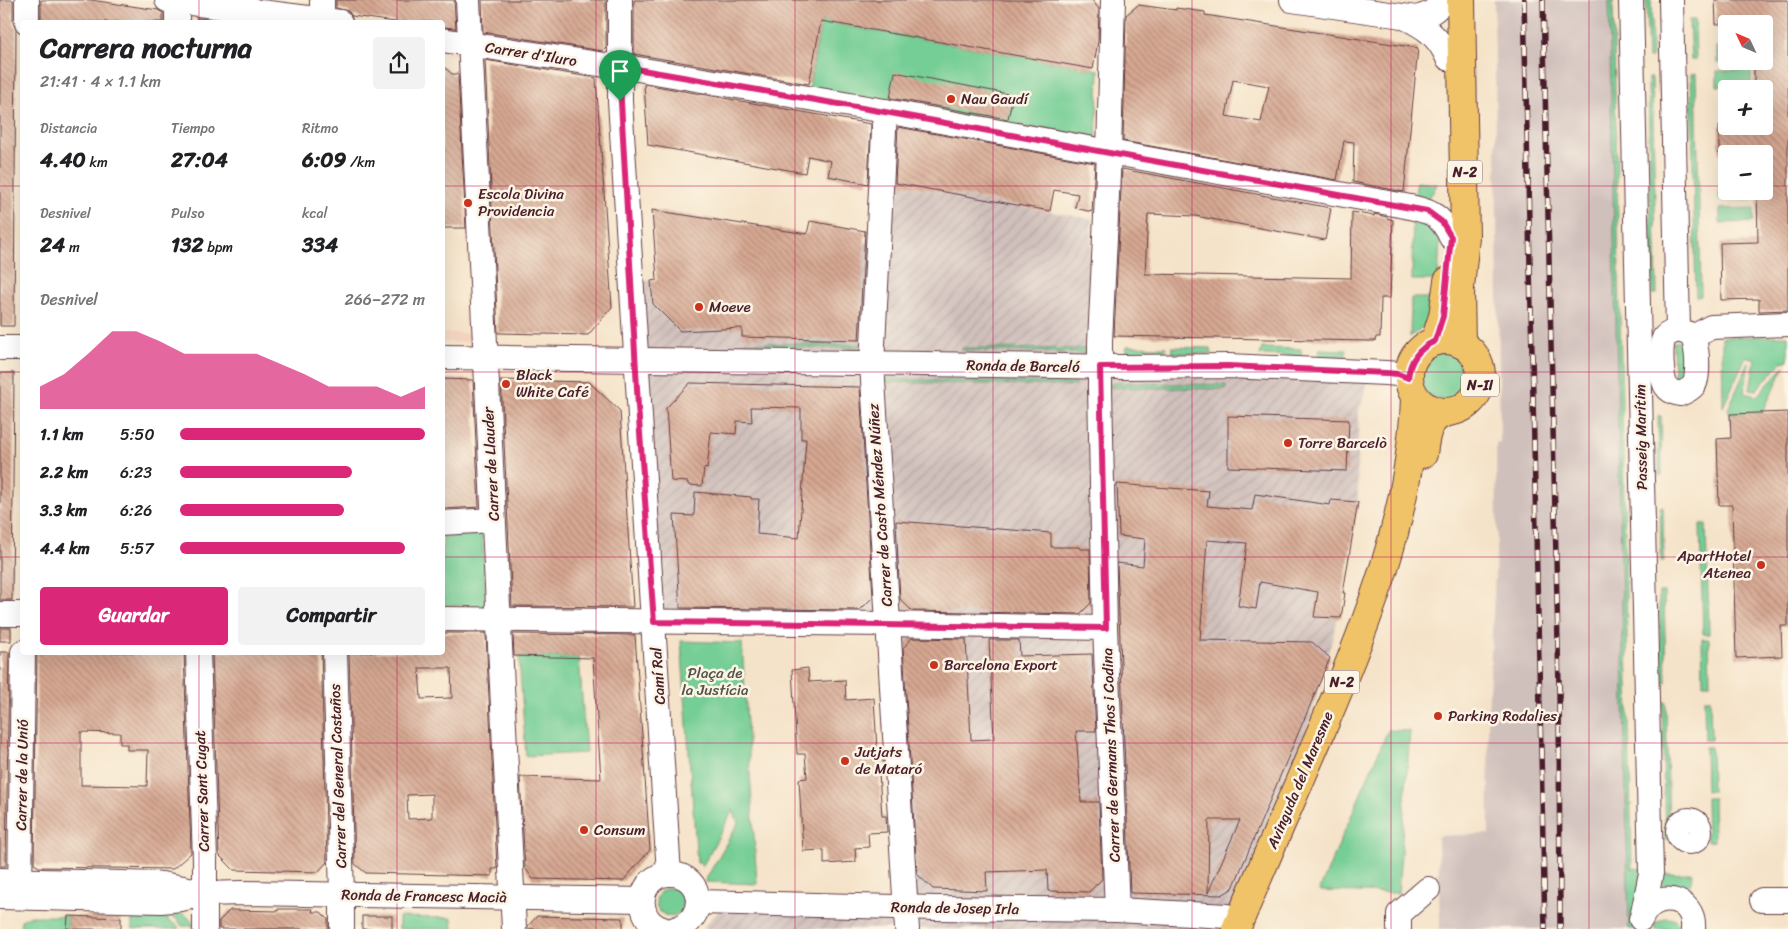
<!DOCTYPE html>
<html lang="es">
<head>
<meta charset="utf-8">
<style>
  body { margin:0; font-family:Sriracha,sans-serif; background:#f2f2f2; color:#202124; height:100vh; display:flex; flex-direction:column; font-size:19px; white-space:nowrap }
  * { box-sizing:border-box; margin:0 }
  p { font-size:16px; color:#757577 }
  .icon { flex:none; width:28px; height:28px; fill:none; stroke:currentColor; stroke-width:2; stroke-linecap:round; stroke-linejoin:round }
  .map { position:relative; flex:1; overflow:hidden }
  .drawer { position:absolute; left:20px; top:20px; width:425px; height:635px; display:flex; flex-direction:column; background:#fff; border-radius:5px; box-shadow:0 5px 20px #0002 }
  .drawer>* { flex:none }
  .needle { width:32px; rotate:314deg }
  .tools { position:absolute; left:1718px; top:15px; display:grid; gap:10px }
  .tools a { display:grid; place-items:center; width:55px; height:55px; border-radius:5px; background:#fff; box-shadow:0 5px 20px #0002; font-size:25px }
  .pin { position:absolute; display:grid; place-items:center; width:42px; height:42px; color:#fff; margin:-51px -21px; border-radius:50% 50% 50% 0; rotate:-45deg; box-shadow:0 0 5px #0007 }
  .pin .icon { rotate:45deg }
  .round { display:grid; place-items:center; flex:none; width:52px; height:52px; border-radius:5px; background:#f2f2f2 }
  .summary { display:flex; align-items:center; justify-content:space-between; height:85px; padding:0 20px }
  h1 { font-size:28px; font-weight:700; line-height:38px }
  .metrics { display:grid; grid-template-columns:repeat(3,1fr); gap:8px; height:85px; padding:5px 20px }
  .metrics div { display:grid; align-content:center }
  .metrics b { font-size:21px; font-weight:700 }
  .metrics small { font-size:14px; font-weight:400 }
  .metrics p { font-size:14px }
  .chart { height:140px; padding:10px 20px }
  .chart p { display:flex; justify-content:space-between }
  .chart svg { width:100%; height:90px; margin-top:5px; fill:#db2777; opacity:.7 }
  .primary-button { display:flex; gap:10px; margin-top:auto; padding:10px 20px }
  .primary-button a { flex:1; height:58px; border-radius:5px; background:#db2777; color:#fff; font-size:20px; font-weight:700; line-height:58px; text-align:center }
  .primary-button a+a { background:#f2f2f2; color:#202124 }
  ul { padding:0 20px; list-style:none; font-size:16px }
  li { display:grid; grid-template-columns:80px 60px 1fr; align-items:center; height:38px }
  li i { height:12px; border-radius:6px; background:#db2777 }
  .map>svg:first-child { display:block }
  .built { fill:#f4d3c0 }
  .industrial { fill:url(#industrial-furrows) }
  .railway { fill:#d0c0bc }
  .green { fill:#74ce95; stroke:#5f7660 }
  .building { fill:url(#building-back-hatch); fill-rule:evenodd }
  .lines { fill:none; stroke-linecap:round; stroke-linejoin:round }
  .minor-casing { stroke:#643c43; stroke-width:26 }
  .major-casing { stroke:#643c43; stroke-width:30 }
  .minor { stroke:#fff; stroke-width:24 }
  .major { stroke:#f0c369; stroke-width:28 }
  .rail-casing { stroke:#4a1f2b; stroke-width:5.5 }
  .rail { stroke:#fcf5e5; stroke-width:4; stroke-dasharray:11; stroke-linecap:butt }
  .route-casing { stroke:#fff; stroke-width:10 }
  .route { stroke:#db2777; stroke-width:6 }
  .grid { fill:none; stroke:#c2185b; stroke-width:1; stroke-opacity:0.55 }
  .poi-dot { fill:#c8321e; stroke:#fcf5e5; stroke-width:2 }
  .labels { text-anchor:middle; stroke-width:5; stroke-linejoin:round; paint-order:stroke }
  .shield { fill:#fcf5e5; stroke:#7f5f63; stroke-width:1 }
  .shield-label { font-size:14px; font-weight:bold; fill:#4a1f2b }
  .street-label { font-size:15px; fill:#4a1f2b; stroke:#fcf5e5 }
  .poi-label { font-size:15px; fill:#4a1f2b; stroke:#fcf5e5; text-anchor:start }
  .park-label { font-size:15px; fill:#57544b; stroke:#fcf5e5 }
</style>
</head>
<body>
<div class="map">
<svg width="1788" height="929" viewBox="0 0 1788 929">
  <defs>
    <pattern id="industrial-furrows" width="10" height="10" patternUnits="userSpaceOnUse" patternTransform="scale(1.25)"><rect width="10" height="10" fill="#d0c0bc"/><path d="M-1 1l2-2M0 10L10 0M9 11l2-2" fill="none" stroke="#b4a5a2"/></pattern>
    <pattern id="building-back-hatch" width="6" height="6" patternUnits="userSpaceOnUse" patternTransform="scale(1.25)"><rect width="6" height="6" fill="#d6a892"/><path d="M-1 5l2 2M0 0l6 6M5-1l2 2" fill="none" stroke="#b08877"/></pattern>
  </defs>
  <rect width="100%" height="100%" fill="#fcf5e5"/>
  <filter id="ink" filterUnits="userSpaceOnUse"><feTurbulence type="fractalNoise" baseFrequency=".02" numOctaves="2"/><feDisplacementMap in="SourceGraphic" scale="10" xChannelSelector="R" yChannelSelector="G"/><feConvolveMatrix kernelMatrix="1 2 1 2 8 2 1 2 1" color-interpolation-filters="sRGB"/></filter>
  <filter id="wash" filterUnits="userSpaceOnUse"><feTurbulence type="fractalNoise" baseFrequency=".0096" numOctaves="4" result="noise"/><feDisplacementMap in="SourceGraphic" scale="20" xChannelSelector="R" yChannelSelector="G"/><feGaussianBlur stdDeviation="1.12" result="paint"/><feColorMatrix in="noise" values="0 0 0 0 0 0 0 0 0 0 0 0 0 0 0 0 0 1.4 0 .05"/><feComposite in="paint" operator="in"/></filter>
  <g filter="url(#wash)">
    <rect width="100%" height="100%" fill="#f5e3c9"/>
    <polygon class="built" points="442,49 463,52 475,339 470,342 443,342 443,333 471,333 459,57 443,54"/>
    <polygon class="industrial" points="892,183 1092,219 1089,344 1100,367 1371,373 1359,411 1357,468 1358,502 1343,593 1345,593 1302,747 1230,929 702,929 726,903 905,907 887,624 654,622 632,282 657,280 652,210 888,246"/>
    <polygon class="railway" points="1494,0 1609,0 1629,929 1440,929 1438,836 1489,834 1488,713 1497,533 1496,443 1500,443"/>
    <g class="green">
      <polygon points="1609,0 1613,0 1632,868 1642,869 1634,929 1629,929"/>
      <polygon points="1646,0 1651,0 1652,58 1648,58"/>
      <polygon points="1689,20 1695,20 1696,60 1691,60"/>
      <polygon points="821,21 1099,70 1096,141 809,89"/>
      <polygon points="1717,47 1726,47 1726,61 1752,62 1717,63"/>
      <polygon points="1751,70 1751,85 1717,86 1717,71"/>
      <polygon points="1696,73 1701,296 1696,297 1691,74"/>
      <polygon points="1648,78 1652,78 1657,294 1652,294"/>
      <path d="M1417 182 1437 184C1432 197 1426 201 1413 204Z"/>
      <polygon points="1719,185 1726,185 1726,191 1754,191 1754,199 1719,200"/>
      <polygon points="1754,208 1754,222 1720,223 1720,209"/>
      <polygon points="1413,211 1440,235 1438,280 1412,280"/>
      <polygon points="1411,298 1436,298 1431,320 1410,337"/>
      <polygon points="1788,336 1788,360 1782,362 1756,390 1750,389 1755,360 1746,356 1723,407 1722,337"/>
      <polygon points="1673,342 1683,342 1688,375 1681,382 1674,381"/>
      <polygon points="744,343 860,345 860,348 744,347"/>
      <polygon points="1127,346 1166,347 1165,353 1126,352"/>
      <polygon points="1172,347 1211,348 1212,354 1171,353"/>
      <polygon points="962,348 1091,349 1091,351 1087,353 962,350"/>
      <polygon points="1262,348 1301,349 1301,356 1260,355"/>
      <polygon points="1319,349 1346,350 1346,357 1318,356"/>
      <circle cx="1444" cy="375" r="25"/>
      <polygon points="1749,362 1744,393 1757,396 1785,366 1762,413 1730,414 1728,409"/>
      <polygon points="884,379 1075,383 1075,386 881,382"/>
      <polygon points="1118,383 1226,385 1226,389 1107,387 1110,384"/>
      <polygon points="1658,416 1661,416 1662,476 1659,476"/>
      <polygon points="1660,507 1663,507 1664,561 1661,561"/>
      <polygon points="1700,525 1706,525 1709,634 1703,634"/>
      <polygon points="482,529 486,606 443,605 443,602 445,601 445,598 442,598 443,531"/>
      <polygon points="1659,592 1664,592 1666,683 1661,683"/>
      <polygon points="1702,639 1709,639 1710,684 1703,684"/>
      <polygon points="681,641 742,643 757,884 706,882 706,879 738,823 733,810 702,867 700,863 697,863"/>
      <polygon points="519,657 579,657 586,753 526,756"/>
      <polygon points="1704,699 1710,699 1711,740 1705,740"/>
      <polygon points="1662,702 1666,702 1669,839 1665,839"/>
      <polygon points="1388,730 1410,731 1398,893 1319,891"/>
      <polygon points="1705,747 1711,747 1712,791 1706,791"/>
      <polygon points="1706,798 1713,798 1714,841 1707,842"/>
      <path d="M1692 873C1691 883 1690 889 1681 894 1668 890 1662 888 1659 874Z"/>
      <circle cx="670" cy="902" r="14"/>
      <path d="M166 908C178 911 189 914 194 926H182L177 919 165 914Z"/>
      <polygon points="30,916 68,916 67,929 20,929 21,920"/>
      <polygon points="399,917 452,918 453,929 399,929"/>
      <polygon points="132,918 168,918 168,921 178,926 178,929 132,929"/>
      <path d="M1666 918C1674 918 1679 921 1680 929H1654L1656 923Z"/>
    </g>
    <g id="blocks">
      <g class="building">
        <polygon points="0,0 13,0 13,22 16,30 14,326 0,326"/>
        <polygon points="41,0 91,0 158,10 163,13 163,22 41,22"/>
        <polygon points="336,0 454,0 456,28 442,27 442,22 395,22 352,16 348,11 336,8"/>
        <polygon points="482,0 606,0 606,48 603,51 483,32"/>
        <polygon points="634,0 1092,0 1099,9 1098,41 1093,69 821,21 809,84 634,54"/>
        <polygon points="1715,0 1788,0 1788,310 1759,311 1759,299 1721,300 1720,243 1758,242 1757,191 1764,191 1764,154 1719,154 1719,126 1764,126 1764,89 1754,89 1754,61 1764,61 1764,24 1716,24"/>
        <path d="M1138 5 1176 10V8L1205 12V15L1418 48 1404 192 1353 182 1354 142 1344 141 1337 180 1123 141 1126 15ZM1233 80 1269 86 1261 122 1226 116Z"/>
        <polygon points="197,18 235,22 196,22"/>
        <polygon points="485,60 596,78 612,307 588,335 498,333"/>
        <polygon points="442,65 452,74 458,74 466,228 444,228 442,190"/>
        <polygon points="895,72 1013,95 1008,119 890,98"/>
        <polygon points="644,84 871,124 868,184 828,176 831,161 808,156 805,173 648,145"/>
        <polygon points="898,127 1095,163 1092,212 1075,208 1078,194 1054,190 1050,211 895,183"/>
        <polygon points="1122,169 1331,208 1325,240 1195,216 1148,214 1145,274 1351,278 1352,212 1374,216 1374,214 1387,217 1387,218 1393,220 1390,298 1381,298 1380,337 1376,337 1375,341 1368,341 1114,336"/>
        <polygon points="652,210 807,234 810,221 865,231 859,340 742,337 742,328 680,331 653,304 651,281 657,280"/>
        <polygon points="0,373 14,373 12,600 0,600"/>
        <polygon points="442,379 473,380 479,507 442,509"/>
        <polygon points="501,380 589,382 620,411 633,607 512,606"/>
        <polygon points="690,383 860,387 873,597 860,610 680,608 674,515 694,516 695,492 751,497 751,499 759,499 757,534 799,538 806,439 801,439 801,408 751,407 752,422 737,421 736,434 711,432 707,469 704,468 702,486 688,485 688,482 671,481 666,408"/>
        <polygon points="1788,412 1788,626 1781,626 1782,656 1736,658 1732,505 1719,505 1717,439 1731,438 1730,414"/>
        <polygon points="1228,416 1349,420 1347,471 1228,467"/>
        <path d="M1117 484 1209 491 1207 506 1252 510 1255 494 1330 505 1331 500 1358 502 1343 593H1345L1341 618 1314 617 1318 592 1260 582 1256 609 1238 606 1247 543 1207 540 1200 640 1312 642 1330 658 1233 888 1222 895 1130 893 1117 563 1143 566 1145 539 1119 536ZM1209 820H1240L1208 893Z"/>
        <polygon points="896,521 1051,533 1051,547 1079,547 1080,549 1090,549 1091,603 1080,614 912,611 900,599"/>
        <rect x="0" y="628" width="11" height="13"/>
        <path d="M442 633H486L497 869H492V876L366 873 355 864 349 652H442ZM419 668H451L452 698 421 699ZM432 794V818L408 819 407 795Z"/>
        <polygon points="513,634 635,635 650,850 623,881 533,879 525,868 520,777 601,779 593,658 514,656"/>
        <polygon points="912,638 966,639 971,740 994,739 989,640 1019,640 1020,656 1092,654 1096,731 1076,731 1081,802 1099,802 1102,879 1089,892 1048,891 1047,870 986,872 987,891 933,889 917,874 903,648"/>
        <polygon points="0,652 9,652 6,866 0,866"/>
        <path d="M37 652H184L191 853 173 869 39 867 34 864ZM81 732 120 733V744H127V750H148L147 786 81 785Z"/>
        <polygon points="212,652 321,652 327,862 318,872 234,870 219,855"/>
        <polygon points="808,668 809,682 845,680 846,700 874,698 877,749 882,749 884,774 879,774 882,816 886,816 887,832 868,833 869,847 855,848 856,862 824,864 824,850 803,851 799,779 807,778 805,754 797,754 792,670"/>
        <polygon points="278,909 313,909 312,912 321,912 328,919 328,929 219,929 219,921 230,910 278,911"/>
        <polygon points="68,916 121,918 121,929 67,929"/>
        <rect x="362" y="916" width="30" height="13"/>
        <polygon points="537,916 623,918 623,929 528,929 528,926"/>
      </g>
    </g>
  </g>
  <g filter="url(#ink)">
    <use href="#blocks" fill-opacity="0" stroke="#643c43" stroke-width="1"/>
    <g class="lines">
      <g class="minor-casing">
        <g id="minor">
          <polyline points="167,0 340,22"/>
          <polyline points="177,0 177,22"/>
          <polyline points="468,0 514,929"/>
          <polyline points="620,0 620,101 669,874"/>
          <polyline points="1113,0 1109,153 1100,342 1100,388 1105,628 1117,910"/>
          <path d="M1292 0 1416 18C1428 15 1437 11 1443 0"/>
          <polyline points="1631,0 1651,873 1643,913"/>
          <polyline points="1671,0 1678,330"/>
          <path d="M1404 17C1426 27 1438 36 1448 58"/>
          <polyline points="27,22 27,0"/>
          <polyline points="322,22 322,0"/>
          <path d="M442 40 605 65 626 67 885 111 1405 206C1429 211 1440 213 1451 237"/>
          <polyline points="885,111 872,364 907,929"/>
          <path d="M1678 330C1683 332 1689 332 1692 337 1698 345 1699 377 1694 385 1690 390 1685 392 1680 394 1675 393 1669 391 1666 386 1661 379 1660 346 1664 338 1667 333 1673 332 1678 330Z"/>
          <polyline points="1693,337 1711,327 1788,324"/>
          <polyline points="0,348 22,348"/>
          <polyline points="442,357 1122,367 1228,366 1386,373 1398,374 1408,378"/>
          <polyline points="442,523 493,520"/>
          <polyline points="0,614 22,614"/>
          <polyline points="442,619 887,624 1105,628"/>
          <polyline points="198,652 205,860 205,929"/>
          <polyline points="335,652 342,895 342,929"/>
          <circle cx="1689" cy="831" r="11"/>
          <polyline points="0,880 162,884 194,890"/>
          <polyline points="0,897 161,901 181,899 205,894 241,893 642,900"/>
          <polyline points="20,897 23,652"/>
          <polyline points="1762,900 1788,900"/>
          <polyline points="698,902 936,908 1117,910 1227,916 1237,926"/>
          <path d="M1641 919C1653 888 1696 896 1693 929"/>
          <path d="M663 929C632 920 638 873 671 874 704 875 708 921 675 929"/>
          <polyline points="1399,929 1399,914 1428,889"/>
        </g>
      </g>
      <g class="major-casing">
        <g id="major">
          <polyline points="1461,0 1465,237 1460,288 1461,344"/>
          <circle cx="1445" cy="376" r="36"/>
          <polyline points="1435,341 1443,316 1448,281"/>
          <path d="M1423 454C1425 438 1427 418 1445 413"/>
          <path d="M1236 929C1264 862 1294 795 1323 727 1368 622 1411 514 1415 398"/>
        </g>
      </g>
      <use href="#minor" class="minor"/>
      <use href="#major" class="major"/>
      <g class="rail-casing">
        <g id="rail">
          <polyline points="1524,0 1545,929"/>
          <polyline points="1543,0 1559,686 1560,929"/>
        </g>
      </g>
      <use href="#rail" class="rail"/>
    </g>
  </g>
  <g class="lines" filter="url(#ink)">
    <g class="route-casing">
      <path id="route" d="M619 66 885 112 1427 211 1442 222 1451 237 1443 316 1435 341C1418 349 1410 360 1408 378L1398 374 1386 373 1228 366 1100 367 1106 628 654 622 638 406Z"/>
    </g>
    <use href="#route" class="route"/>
  </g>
  <path class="grid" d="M199 0V22M397 0V22M596 0V929M795 0V929M993 0V929M1192 0V929M1391 0V929M1589 0V929M0 186H22M442 186H1726M1764 186H1788M0 372H22M442 372H1788M0 557H22M442 557H1788M199 652V929M397 652V929M0 743H1788"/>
  <g class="poi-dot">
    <circle cx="951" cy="99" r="5"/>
    <circle cx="468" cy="203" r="5"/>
    <circle cx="699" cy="307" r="5"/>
    <circle cx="506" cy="384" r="5"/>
    <circle cx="1288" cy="443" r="5"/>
    <circle cx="1761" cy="565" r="5"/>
    <circle cx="934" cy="665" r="5"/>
    <circle cx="1438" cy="716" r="5"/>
    <circle cx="845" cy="761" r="5"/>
    <circle cx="584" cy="830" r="5"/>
  </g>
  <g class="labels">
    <g class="shield">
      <rect x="1447.5" y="160.5" width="35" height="23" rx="4"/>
      <rect x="1461" y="373.5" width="38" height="23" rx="4"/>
      <rect x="1324.5" y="670.5" width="35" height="23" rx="4"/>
    </g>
    <g class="shield-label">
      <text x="1465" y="177">N-2</text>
      <text x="1480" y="390">N-II</text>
      <text x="1342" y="687">N-2</text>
    </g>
    <g class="street-label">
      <text transform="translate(531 54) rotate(9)" y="5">Carrer d'Iluro</text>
      <text transform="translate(1023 366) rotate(1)" y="5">Ronda de Barceló</text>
      <text transform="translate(1641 437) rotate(-91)" y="5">Passeig Marítim</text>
      <text transform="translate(491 464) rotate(-93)" y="5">Carrer de Llauder</text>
      <text transform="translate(880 505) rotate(-94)" y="5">Carrer de Casto Méndez Núñez</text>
      <text transform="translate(658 676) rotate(-94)" y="5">Camí Ral</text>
      <text transform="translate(1111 755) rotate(-92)" y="5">Carrer de Germans Thos i Codina</text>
      <text transform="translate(22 775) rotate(-89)" y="5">Carrer de la Unió</text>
      <text transform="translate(338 776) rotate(-92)" y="5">Carrer del General Castaños</text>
      <text transform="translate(1300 780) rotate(-67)" y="5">Avinguda del Maresme</text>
      <text transform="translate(202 791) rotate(-92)" y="5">Carrer Sant Cugat</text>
      <text transform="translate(424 896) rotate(1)" y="5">Ronda de Francesc Macià</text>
      <text transform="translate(955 908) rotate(1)" y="5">Ronda de Josep Irla</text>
    </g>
    <g class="poi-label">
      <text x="961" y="104">Nau Gaudí</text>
      <text x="478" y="199">Escola Divina<tspan x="478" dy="17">Providencia</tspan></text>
      <text x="709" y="312">Moeve</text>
      <text x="516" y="380">Black<tspan x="516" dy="17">White Café</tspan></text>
      <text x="1298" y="448">Torre Barcelò</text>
      <text x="1751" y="561" text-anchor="end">ApartHotel<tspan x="1751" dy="17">Atenea</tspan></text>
      <text x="944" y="670">Barcelona Export</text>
      <text x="1448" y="721">Parking Rodalies</text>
      <text x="855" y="757">Jutjats<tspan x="855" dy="17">de Mataró</tspan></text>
      <text x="594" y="835">Consum</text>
    </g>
    <g class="park-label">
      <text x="715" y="678">Plaça de<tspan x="715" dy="17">la Justícia</tspan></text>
    </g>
  </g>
</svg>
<div class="tools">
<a><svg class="needle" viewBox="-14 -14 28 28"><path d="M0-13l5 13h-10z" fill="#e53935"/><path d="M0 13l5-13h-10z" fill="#757577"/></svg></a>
<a>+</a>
<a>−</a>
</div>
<div class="pin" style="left:620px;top:101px;background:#1e9e55"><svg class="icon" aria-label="arrive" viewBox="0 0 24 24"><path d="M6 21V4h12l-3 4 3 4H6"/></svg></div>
<section class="drawer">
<div class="summary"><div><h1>Carrera nocturna</h1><p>21:41 · 4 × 1.1 km</p></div><a class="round"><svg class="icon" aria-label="share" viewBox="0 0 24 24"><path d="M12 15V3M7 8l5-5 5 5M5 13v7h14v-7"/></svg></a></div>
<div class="metrics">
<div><p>Distancia</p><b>4.40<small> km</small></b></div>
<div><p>Tiempo</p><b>27:04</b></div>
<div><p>Ritmo</p><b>6:09<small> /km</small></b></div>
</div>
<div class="metrics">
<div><p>Desnivel</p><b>24<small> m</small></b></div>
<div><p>Pulso</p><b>132<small> bpm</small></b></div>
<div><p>kcal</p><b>334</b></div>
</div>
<div class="chart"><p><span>Desnivel</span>266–272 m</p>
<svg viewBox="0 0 160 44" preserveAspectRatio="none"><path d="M0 44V33L10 27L20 17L30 6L40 6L50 11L60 17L70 17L80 17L90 17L100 22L110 27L120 33L130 33L140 33L150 38L160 33V44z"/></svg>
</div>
<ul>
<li><b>1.1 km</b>5:50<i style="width:100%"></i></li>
<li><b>2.2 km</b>6:23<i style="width:70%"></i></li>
<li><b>3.3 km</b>6:26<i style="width:67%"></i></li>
<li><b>4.4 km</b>5:57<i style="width:92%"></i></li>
</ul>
<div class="primary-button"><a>Guardar</a><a>Compartir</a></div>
</section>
</div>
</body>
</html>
